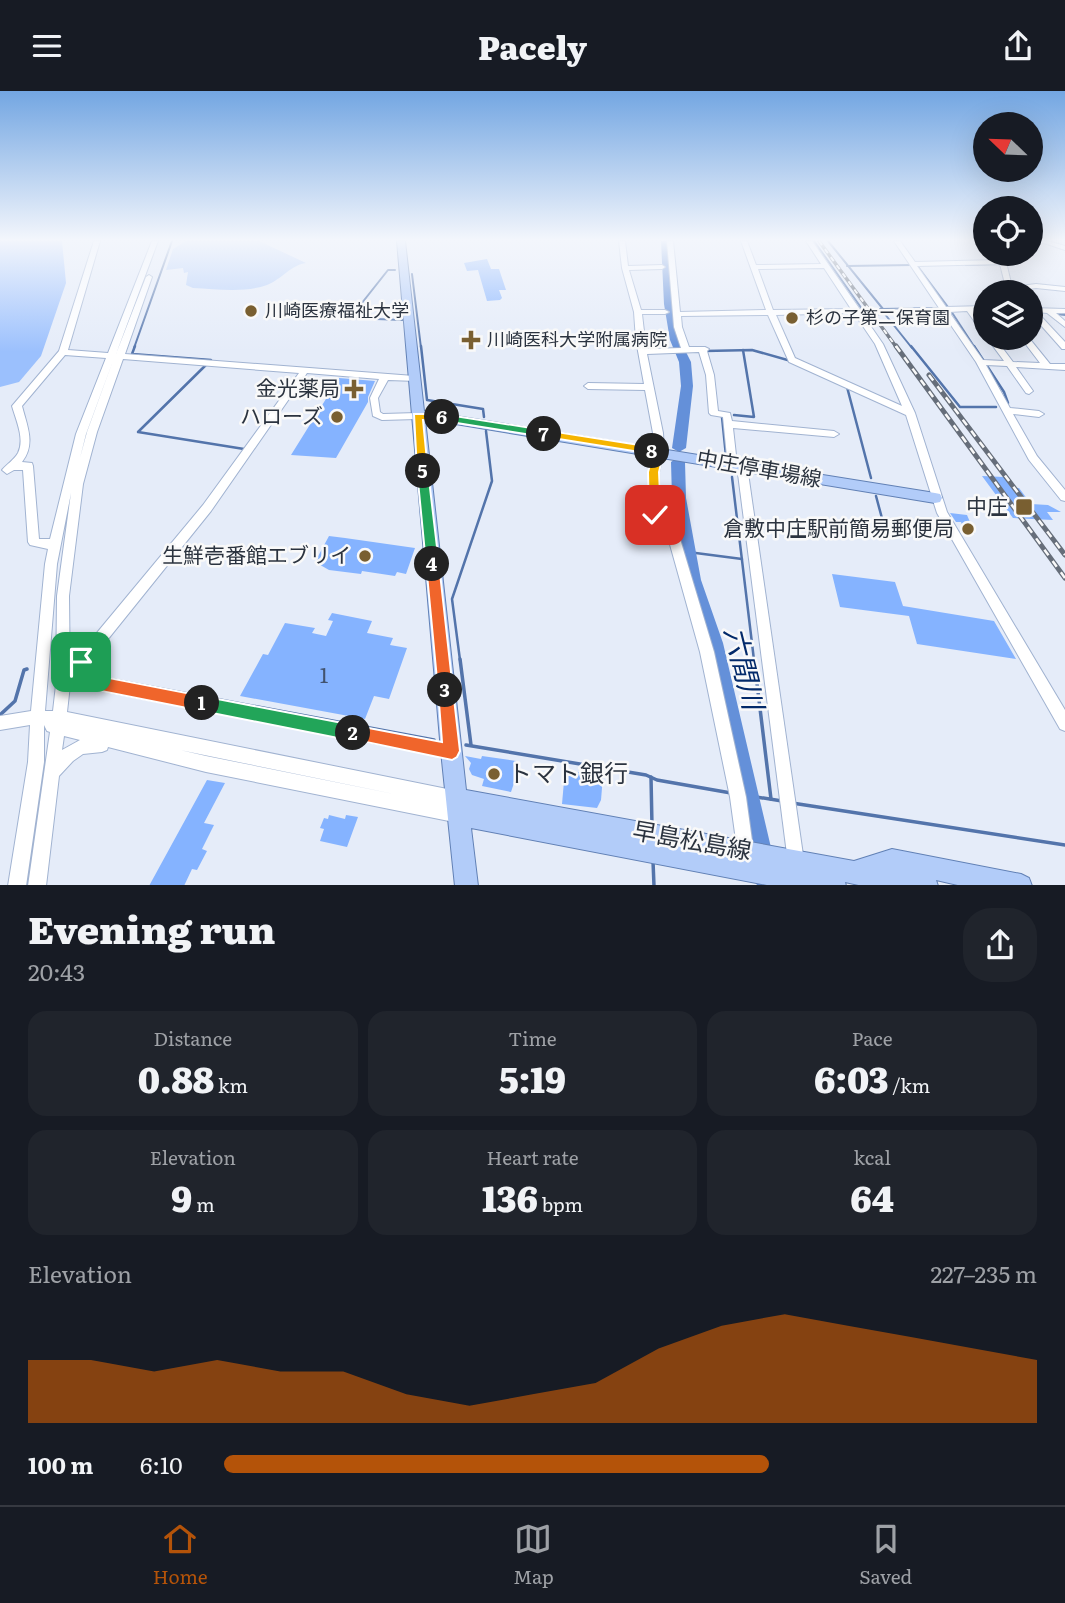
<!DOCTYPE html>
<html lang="en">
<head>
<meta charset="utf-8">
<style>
  body { margin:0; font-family:Literata,"Noto Sans JP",serif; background:#20242c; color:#f1f3f6; height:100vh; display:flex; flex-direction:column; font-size:26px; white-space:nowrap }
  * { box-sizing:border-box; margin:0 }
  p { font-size:23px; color:#9ea1a6 }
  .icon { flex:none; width:38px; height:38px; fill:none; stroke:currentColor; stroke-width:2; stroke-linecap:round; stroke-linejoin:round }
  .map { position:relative; height:794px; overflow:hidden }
  .sheet { display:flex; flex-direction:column; background:#171b24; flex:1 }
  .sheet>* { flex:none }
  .needle { width:46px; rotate:293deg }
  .buttons { position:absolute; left:973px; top:21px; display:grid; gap:14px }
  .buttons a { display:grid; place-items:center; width:70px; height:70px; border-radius:50%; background:#171b24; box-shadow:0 7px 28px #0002; font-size:35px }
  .pin { position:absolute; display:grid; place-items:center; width:60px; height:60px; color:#fff; margin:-30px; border-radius:14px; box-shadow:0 4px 10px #0006 }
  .km { position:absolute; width:35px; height:35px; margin:-18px; border-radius:50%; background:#222; color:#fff; font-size:19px; line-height:35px; text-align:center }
  .round { display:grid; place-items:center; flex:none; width:74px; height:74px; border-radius:28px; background:#20242c }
  .overview { display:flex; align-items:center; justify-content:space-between; height:119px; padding:0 28px }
  h1 { font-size:38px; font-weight:800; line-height:52px }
  .metrics { display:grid; grid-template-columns:repeat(3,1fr); gap:10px; height:119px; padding:7px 28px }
  .metrics div { display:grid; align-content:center; border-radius:18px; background:#20242c; text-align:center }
  .metrics b { font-size:35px; font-weight:800 }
  .metrics small { font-size:19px; font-weight:400 }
  .metrics p { font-size:19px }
  .chart { height:196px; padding:14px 28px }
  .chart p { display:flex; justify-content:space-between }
  .chart svg { width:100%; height:126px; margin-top:7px; fill:#b45309; opacity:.7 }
  ul { padding:0 28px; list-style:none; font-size:23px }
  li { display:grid; grid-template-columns:112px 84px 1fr; align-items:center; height:52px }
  li i { height:18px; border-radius:9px; background:#b45309 }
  header { display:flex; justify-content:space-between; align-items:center; height:91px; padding:0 28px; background:#171b24; font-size:32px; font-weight:800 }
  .dock { display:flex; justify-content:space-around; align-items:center; height:98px; border-top:2px solid #363941; background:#171b24; font-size:19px; color:#9ea1a6 }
  .dock a { display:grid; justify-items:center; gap:4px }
  .dock .selected { color:#b45309 }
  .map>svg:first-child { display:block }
  .green { fill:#b2cdfa }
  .forest { fill:#9bc0fd }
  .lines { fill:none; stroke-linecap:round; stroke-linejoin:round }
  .stream-far2 { stroke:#5374ab; stroke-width:2 }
  .stream-far1 { stroke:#5374ab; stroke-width:2.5 }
  .stream { stroke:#5374ab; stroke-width:3.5 }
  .river { fill:#6490d9; fill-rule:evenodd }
  .building { fill:#85b3ff }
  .minor-casing { stroke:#a1b3d1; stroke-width:2 }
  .major-casing { stroke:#6180b5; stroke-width:2 }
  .minor { fill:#fff; fill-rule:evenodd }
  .major { fill:#b2ccf9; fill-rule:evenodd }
  .rail-far1-casing { stroke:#666e7a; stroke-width:3.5 }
  .rail-casing { stroke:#666e7a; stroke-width:5 }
  .rail-far1 { stroke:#f9f9f9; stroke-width:2; stroke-dasharray:5; stroke-linecap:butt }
  .rail { stroke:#f9f9f9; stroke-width:2.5; stroke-dasharray:7; stroke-linecap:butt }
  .split-1 { fill:#f0652b; stroke:#fff; stroke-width:2 }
  .split-2 { fill:#22a559; stroke:#fff; stroke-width:2 }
  .split-3 { fill:#f0652b; stroke:#fff; stroke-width:2 }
  .split-4 { fill:#f0652b; stroke:#fff; stroke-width:2 }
  .split-5 { fill:#22a559; stroke:#fff; stroke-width:2 }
  .split-6 { fill:#f5b400; stroke:#fff; stroke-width:2 }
  .split-7 { fill:#22a559; stroke:#fff; stroke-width:2 }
  .split-8 { fill:#f5b400; stroke:#fff; stroke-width:2 }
  .split-9 { fill:#f5b400; stroke:#fff; stroke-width:2 }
  .poi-dot { fill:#795f31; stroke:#f9f9f9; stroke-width:2.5 }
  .labels { text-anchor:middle; stroke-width:5; stroke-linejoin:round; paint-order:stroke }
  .far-poi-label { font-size:18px; fill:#2b333f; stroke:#f9f9f9; text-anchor:start }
  .poi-label { font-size:21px; fill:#2b333f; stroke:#f9f9f9; text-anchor:end }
  .street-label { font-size:21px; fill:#2b333f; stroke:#f9f9f9 }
  .near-number-label { font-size:21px; fill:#42536f }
  .near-poi-label { font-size:24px; fill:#2b333f; stroke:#f9f9f9; text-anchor:start }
  .near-street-label { font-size:24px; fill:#2b333f; stroke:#f9f9f9 }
  .near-water-label { font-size:28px; font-style:italic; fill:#032a6a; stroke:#f9f9f9 }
</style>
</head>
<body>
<header><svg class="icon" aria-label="menu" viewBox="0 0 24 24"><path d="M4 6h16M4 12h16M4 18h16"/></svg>Pacely<svg class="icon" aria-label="share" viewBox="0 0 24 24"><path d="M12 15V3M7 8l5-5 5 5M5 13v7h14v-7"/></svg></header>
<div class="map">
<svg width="1065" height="795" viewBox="0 0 1065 795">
  <rect width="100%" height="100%" fill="#e5ecf9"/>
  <path class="green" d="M186 150H259L306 172C291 174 282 188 267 194 245 202 217 198 193 197L186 194 188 181 184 182 183 177 166 179 173 158Z"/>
  <polygon class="forest" points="0,150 62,150 66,192 41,265 19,291 0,296"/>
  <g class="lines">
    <g class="stream-far2">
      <polyline points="814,150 862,218 874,218"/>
      <polyline points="828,150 883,218"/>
      <polyline points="916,173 948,216 951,216"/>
      <polyline points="966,174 998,173"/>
      <polyline points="847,175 911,174"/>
      <polyline points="395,179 388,179 350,227 403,229"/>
      <polyline points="412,183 421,257"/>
      <polyline points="1031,215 1038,217"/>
      <polyline points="880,218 940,217"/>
      <polyline points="951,220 975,257"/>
      <polyline points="884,222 912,257"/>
      <polyline points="1056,223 1065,224"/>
      <polyline points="134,257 172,150"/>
    </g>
    <g class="stream-far1">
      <polyline points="135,255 132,263 211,269 138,341 244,358"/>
      <polyline points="421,255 427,309 483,318 484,326"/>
      <polyline points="911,255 960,316 996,316"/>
      <polyline points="974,255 1004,301 1008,312"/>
      <polyline points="705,260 752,259 791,270"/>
      <polyline points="847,296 871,387"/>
      <polyline points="734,324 754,326 743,259"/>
      <polyline points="722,326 726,365"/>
      <polyline points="732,386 754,569"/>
      <polyline points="876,405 883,431 947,441"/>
      <polyline points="688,461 742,468"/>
      <polyline points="460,569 452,508 492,390 486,340"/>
    </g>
    <g class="stream">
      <polyline points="460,568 471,654"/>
      <polyline points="754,568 771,708"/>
      <polyline points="108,588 434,649"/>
      <polyline points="0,624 15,610 24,579 27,578"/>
      <polyline points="466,654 646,684 657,689 731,702"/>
      <polyline points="651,686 652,735"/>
      <polyline points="744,704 782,710"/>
      <polyline points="792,712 1065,754"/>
      <polyline points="653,770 654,795"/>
    </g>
    <g class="river">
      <polygon points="661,150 669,150 674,213 680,249 691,271 693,295 686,357 679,361 672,357 681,295 679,271 670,249 664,213"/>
      <polygon points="678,366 685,371 686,407 701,489 723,552 780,795 757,795 705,552 685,489 672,407 671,371"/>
    </g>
  </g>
  <g class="building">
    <polygon points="487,168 491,178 499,178 506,199 499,199 502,207 500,209 487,210 478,179 467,180 464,172"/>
    <polygon points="339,287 375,290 368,306 368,311 336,367 291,364"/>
    <polygon points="982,385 1004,386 1013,397 1019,397 1031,413 1048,414 1061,421 1047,421 1053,429 1013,427"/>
    <polygon points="950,422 967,424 975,443 965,441 961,431 956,431"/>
    <polygon points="329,445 345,447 415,457 406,483 397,481 395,485 362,480 361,483 329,479 315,471"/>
    <polygon points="832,483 895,491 903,515 994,530 1016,568 917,553 909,525 840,516"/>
    <polygon points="332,522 372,530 367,542 393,547 390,554 407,557 389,608 374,605 365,628 240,605 263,563 268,564 285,532 315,537 312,542 326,545 333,530 328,529"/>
    <polygon points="465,665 481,668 482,665 516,670 514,682 517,683 511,701 482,695 484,688 472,684 469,678 471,672"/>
    <polygon points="565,679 603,685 601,709 597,717 562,713"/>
    <polygon points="207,689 225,692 204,732 214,734 202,758 207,760 197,779 192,778 184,795 149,795"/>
    <polygon points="329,724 345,728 346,724 358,726 347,756 320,750 324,738 320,737 324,727 328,728"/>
  </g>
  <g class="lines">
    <g class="minor-casing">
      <g id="minor">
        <path d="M94 150H100L68 259 108 262 152 150H158L116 263 146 186 149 184 152 186 125 263 414 285 417 286V290L388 289 378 307 380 321 383 323 417 322 422 325 417 328 382 329 373 325 370 307 379 288 307 282 211 420 88 573V584L451 653 456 655 458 660 456 665 451 667 81 596 76 594C73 586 73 574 76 567L203 414 299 282 123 268 97 341 83 393 69 505 70 594 67 621 457 700 463 702 465 708 463 714 458 716 465 718 467 724 465 730 459 732 206 681 108 656 107 659 102 661 83 663 73 670 59 685 46 795H28L50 641 47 640 44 634V671L26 795H8L28 671 30 634 0 639V625L31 620 45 473 48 458 30 454 28 451 23 379H14L7 383 2 379C7 373 14 369 18 362 25 348 16 329 12 315L59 260ZM65 264 106 267 76 343 50 448H39L33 375 32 372 22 371C36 353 27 335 22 315ZM114 267 87 341 80 367 86 343ZM71 402 57 505 56 594 53 620H45L57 473ZM64 645 80 649 62 659ZM180 659 399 704 206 665Z"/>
        <path d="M619 150H625L628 175 662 174 665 176 662 178 629 179 641 219H665L669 221 665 223H642L646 258 681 257 674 236 667 150H673L680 221 766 219 741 150H747L756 174 821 173 806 150H812L861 220 939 217 894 150H900L915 171 999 169 998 163H1004L1012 196 1036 193 1065 196V200L1036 197 1007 201 1000 173 917 175 946 216 985 215V219L974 220 985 234V241H982L967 220 949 221 983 269 1004 270 987 247H995L1013 271 1040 272 1021 247H1029L1050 273H1065V279L1016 276 1033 300 1029 303 1026 302 1007 275 986 274 1010 317 1039 320 1044 323 1039 326 1013 323 1037 365 1065 399V410L1061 409 1029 369 976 271 942 221 863 224 883 253 915 322 947 421 1065 619V640L1060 638 937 422 906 324 789 271 768 224 681 225 682 236 689 256H705L709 258 707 260 714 284 718 320 730 322 732 330 834 340 839 343 834 346 733 337 737 373 732 377 728 376 723 326 711 324 709 322 706 284 699 261 647 263 663 342 664 361 659 381 660 423 680 448 714 561 746 706 754 764 752 770 746 772 740 770 738 764 730 706 700 561 669 450 650 424 649 381 654 361 653 342 645 299 588 298 584 295 588 292 644 293 636 249 634 221 622 177ZM824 177 851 218 773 219 758 178ZM854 222 875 253 902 315 795 267 776 224Z"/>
        <polygon points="1038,150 1048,150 1065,155 1065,159"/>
        <polygon points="1031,217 1065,218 1065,222 1056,222 1065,230 1065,236 1047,222 1037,221 1065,251 1065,258 1062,258 1031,223"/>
        <polygon points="742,371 747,375 804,771 802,777 796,779 790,777 788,771 737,375"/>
      </g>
    </g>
    <g class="major-casing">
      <polygon id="major" points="397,150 405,150 424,320 935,402 940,403 942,407 940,411 935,412 425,328 466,699 854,770 892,758 1021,783 1029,787 1032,795 962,795 936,789 938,795 863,795 845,791 846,795 772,795 471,737 478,795 455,795 441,660"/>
    </g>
    <use href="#minor" class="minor"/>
    <use href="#major" class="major"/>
    <g class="rail-far1-casing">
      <polyline id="rail-far1" points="819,150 897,257"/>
    </g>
    <g class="rail-casing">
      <g id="rail">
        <polyline points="896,255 1065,487"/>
        <polyline points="929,284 1065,464"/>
      </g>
    </g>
    <use href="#rail-far1" class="rail-far1"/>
    <use href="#rail" class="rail"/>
  </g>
  <linearGradient id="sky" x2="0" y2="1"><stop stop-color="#73a6e2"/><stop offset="0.57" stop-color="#f3f6fc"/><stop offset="1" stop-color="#f3f6fc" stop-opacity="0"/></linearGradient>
  <rect width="1065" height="261" fill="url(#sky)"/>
  <polygon class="split-1" points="81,564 88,571 88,583 202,605 208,607 210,612 208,618 202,620 81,596 76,594 74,571"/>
  <polygon class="split-2" points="202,605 353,634 359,636 361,642 359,647 353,650 202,620 197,618 195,612 197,607"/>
  <polygon class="split-3" points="445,592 451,594 453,599 460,660 457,666 452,669 347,647 345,642 347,636 353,634 442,651 438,599 440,594"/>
  <polygon class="split-4" points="432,468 439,473 453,599 451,604 445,606 440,604 438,599 426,473"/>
  <polygon class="split-5" points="423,376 428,380 439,473 432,478 426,473 417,380"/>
  <polygon class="split-6" points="414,323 442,323 447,326 442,330 423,329 428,380 423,384 417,380"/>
  <polygon class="split-7" points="442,323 544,339 549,343 544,346 438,329 436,326"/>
  <polygon class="split-8" points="544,339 652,356 657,360 652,363 540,345 540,340"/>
  <polygon class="split-9" points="648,357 659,357 664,361 659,381 661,424 655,429 649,424 648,381 653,363 648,362"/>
  <g class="poi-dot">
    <circle cx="251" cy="220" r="7"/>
    <circle cx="792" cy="227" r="7"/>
    <path d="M467.5 238.5h7v7h7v7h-7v7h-7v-7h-7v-7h7z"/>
    <path d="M350.5 287.5h7v7h7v7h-7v7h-7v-7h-7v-7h7z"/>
    <circle cx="337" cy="326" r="7"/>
    <rect x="1015" y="407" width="18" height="18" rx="3.5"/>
    <circle cx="968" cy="438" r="7"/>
    <circle cx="365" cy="465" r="7"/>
    <circle cx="494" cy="683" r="7"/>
  </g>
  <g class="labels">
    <g class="far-poi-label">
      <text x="265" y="226">川崎医療福祉大学</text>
      <text x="806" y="233">杉の子第二保育園</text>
      <text x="487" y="255">川崎医科大学附属病院</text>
    </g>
    <g class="poi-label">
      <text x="340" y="305">金光薬局</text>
      <text x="323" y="333">ハローズ</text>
      <text x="1008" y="423">中庄</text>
      <text x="954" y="445">倉敷中庄駅前簡易郵便局</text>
      <text x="351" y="472">生鮮壱番館エブリイ</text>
    </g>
    <g class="street-label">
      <text transform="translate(759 378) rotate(10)" y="7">中庄停車場線</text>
    </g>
    <g class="near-number-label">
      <text x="324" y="592">1</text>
    </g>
    <g class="near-poi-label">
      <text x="508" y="691">トマト銀行</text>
    </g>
    <g class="near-street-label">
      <text transform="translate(692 750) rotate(10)" y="8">早島松島線</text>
    </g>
    <g class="near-water-label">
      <text transform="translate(744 577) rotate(76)" y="10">六間川</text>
    </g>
  </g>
</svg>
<div class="buttons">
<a><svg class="needle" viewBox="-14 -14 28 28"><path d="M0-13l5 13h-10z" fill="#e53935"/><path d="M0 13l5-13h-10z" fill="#9ea1a6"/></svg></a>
<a><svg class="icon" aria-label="locate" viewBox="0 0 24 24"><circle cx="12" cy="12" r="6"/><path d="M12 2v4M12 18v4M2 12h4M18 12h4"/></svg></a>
<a><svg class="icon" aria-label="layers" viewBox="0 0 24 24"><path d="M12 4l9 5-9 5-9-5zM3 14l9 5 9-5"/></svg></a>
</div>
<div class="pin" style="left:81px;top:571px;background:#1e9e55"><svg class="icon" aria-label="arrive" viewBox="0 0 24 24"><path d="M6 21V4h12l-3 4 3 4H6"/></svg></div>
<div class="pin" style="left:655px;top:424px;background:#d93025"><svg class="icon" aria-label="check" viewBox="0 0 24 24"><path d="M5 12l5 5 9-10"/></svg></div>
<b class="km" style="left:202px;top:612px">1</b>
<b class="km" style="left:353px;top:642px">2</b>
<b class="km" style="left:445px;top:599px">3</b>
<b class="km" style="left:432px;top:473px">4</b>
<b class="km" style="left:423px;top:380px">5</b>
<b class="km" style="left:442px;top:326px">6</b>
<b class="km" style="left:544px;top:343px">7</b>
<b class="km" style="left:652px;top:360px">8</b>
</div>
<section class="sheet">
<div class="overview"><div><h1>Evening run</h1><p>20:43</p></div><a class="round"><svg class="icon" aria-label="share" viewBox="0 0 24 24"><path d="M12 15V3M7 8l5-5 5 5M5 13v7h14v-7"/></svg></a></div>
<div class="metrics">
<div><p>Distance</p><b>0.88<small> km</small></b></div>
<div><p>Time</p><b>5:19</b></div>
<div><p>Pace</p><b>6:03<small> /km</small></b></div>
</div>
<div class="metrics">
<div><p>Elevation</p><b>9<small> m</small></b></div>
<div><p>Heart rate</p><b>136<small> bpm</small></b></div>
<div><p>kcal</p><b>64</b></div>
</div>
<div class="chart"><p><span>Elevation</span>227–235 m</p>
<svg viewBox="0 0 160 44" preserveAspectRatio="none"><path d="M0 44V22L10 22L20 26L30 22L40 26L50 26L60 34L70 38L80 34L90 30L100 18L110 10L120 6L130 10L140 14L150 18L160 22V44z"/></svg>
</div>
<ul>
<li><b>100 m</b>6:10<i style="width:67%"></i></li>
</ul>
</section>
<nav class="dock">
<a class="selected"><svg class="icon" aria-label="home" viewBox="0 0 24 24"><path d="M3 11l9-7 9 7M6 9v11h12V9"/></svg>Home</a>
<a><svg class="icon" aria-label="map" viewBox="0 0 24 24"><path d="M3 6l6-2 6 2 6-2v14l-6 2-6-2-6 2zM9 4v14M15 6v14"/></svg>Map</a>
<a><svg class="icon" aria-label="saved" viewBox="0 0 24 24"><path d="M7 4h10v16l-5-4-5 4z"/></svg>Saved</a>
</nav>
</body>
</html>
